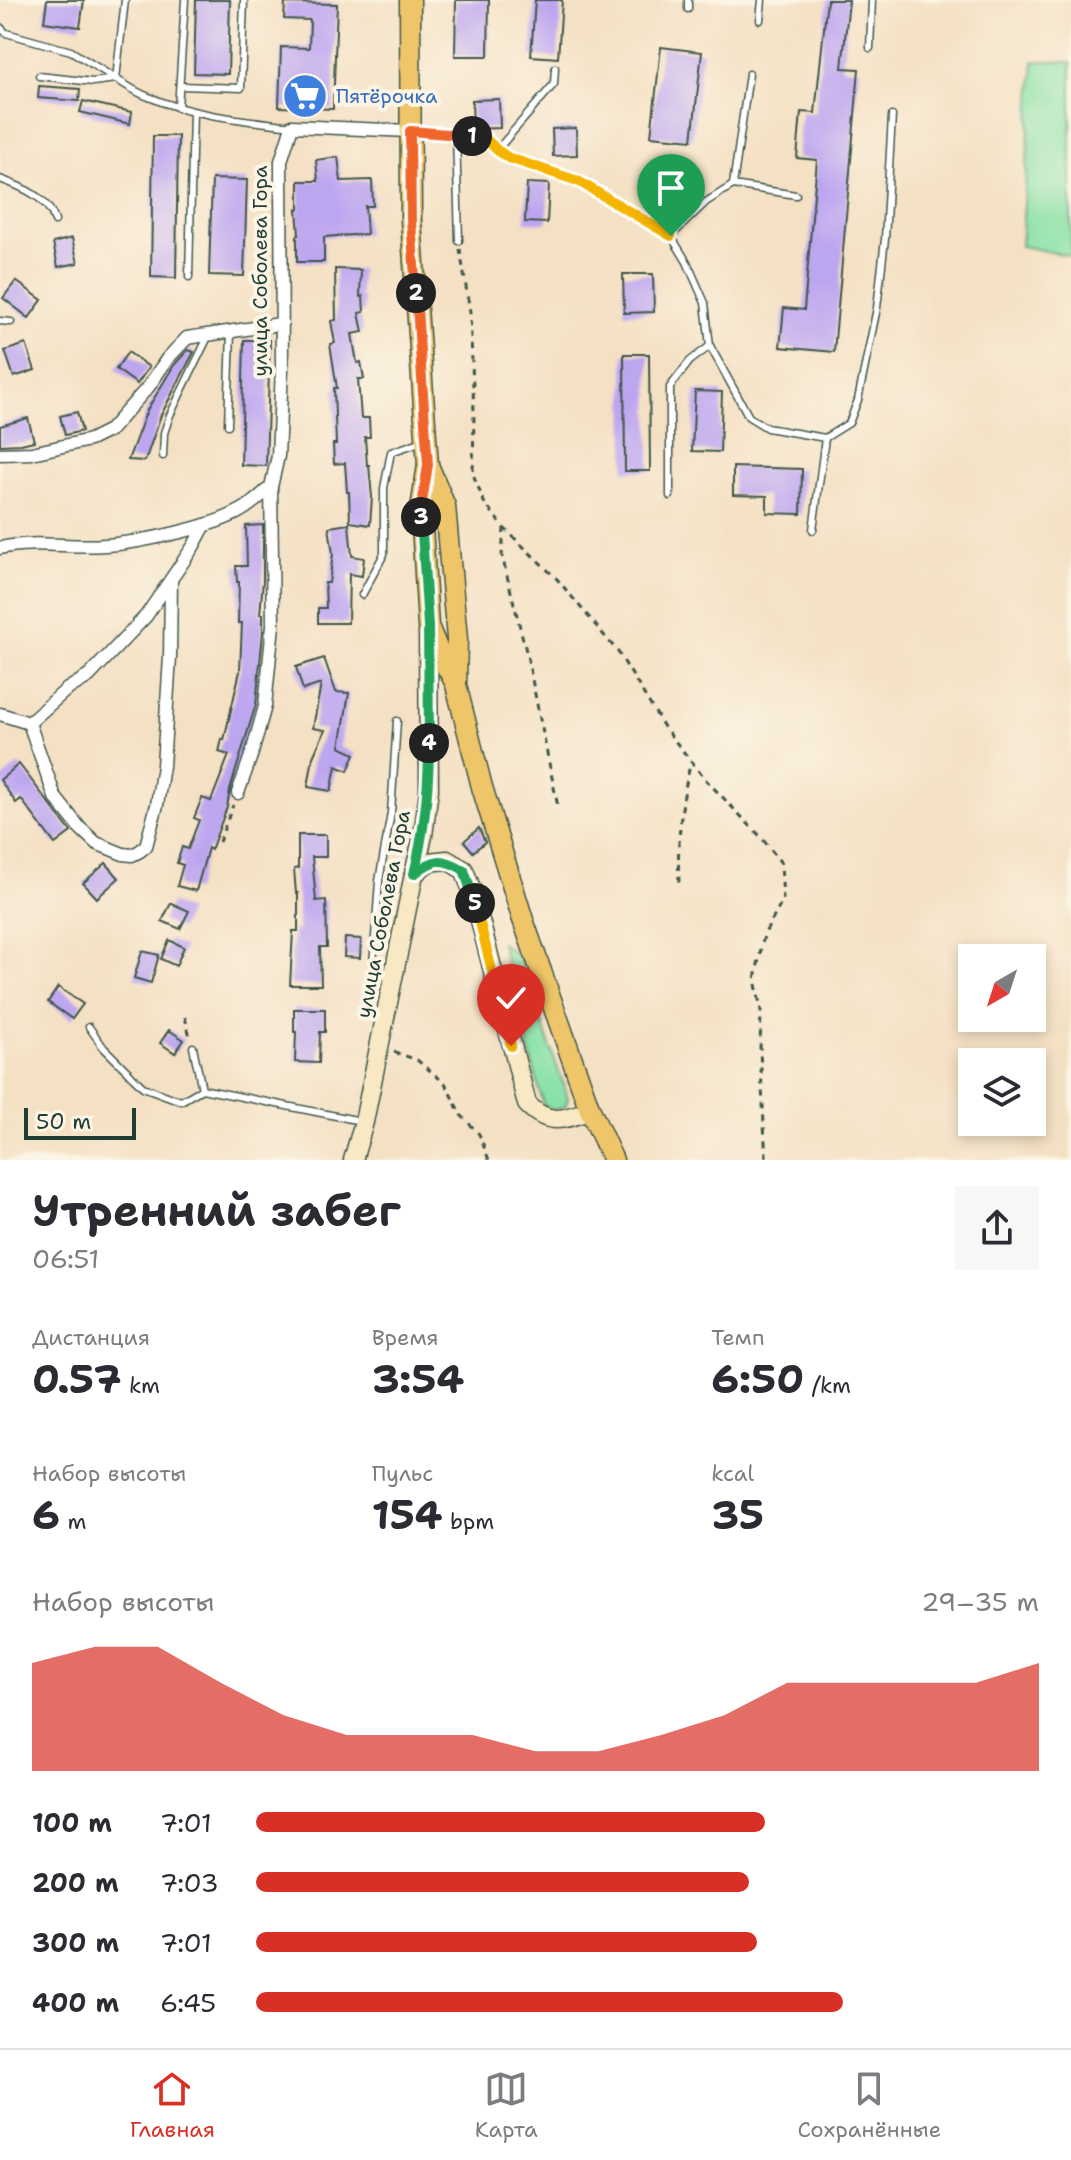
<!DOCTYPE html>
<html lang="ru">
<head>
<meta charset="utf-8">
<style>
  body { margin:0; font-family:"Shantell Sans",sans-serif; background:#f7f7f7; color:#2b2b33; height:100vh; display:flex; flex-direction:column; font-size:30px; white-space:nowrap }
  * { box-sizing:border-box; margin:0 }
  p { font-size:26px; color:#7c7c81 }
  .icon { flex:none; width:44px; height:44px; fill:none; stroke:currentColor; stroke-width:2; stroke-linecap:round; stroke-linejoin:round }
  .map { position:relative; height:1160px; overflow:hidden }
  .sheet { display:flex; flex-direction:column; background:#fff; flex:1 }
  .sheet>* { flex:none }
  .needle { width:52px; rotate:219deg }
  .controls { position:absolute; left:958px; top:944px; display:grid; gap:16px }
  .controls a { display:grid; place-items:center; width:88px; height:88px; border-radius:0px; background:#fff; box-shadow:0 4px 12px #0003; font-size:40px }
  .scale { position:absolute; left:24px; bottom:20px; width:112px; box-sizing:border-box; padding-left:8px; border:4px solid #1f3d34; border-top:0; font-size:22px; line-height:28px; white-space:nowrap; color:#1f3d34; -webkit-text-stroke:6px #fcf5e5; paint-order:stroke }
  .pin { position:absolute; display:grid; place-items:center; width:68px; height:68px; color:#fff; margin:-82px -34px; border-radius:50% 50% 50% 0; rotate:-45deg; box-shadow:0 0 8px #0007 }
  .pin .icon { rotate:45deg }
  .km { position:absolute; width:40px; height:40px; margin:-20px; border-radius:50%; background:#222; color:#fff; font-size:22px; line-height:40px; text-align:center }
  .round { display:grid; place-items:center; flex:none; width:84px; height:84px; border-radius:0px; background:#f7f7f7 }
  .summary { display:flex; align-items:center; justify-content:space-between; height:136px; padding:0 32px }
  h1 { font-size:44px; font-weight:700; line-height:60px }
  .metrics { display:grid; grid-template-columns:repeat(3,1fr); gap:12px; height:136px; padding:8px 32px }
  .metrics div { display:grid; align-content:center }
  .metrics b { font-size:40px; font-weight:700 }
  .metrics small { font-size:22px; font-weight:400 }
  .metrics p { font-size:22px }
  .chart { height:224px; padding:16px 32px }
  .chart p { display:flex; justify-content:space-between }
  .chart svg { width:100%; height:144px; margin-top:8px; fill:#d93025; opacity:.7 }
  ul { padding:0 32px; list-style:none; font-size:26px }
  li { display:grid; grid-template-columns:128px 96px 1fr; align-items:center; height:60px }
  li i { height:20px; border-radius:10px; background:#d93025 }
  .dock { display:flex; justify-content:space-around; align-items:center; height:112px; border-top:2px solid #e1e1e2; background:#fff; font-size:22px; color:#7c7c81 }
  .dock a { display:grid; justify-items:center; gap:4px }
  .dock .selected { color:#d93025 }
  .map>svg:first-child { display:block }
  .green { fill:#87e1a7; stroke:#538f6e; stroke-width:2 }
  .building { fill:#bda6f0 }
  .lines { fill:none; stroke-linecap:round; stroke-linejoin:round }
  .lane-casing { stroke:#3f5549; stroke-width:9 }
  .street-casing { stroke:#3f5549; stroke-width:15 }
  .secondary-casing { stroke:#3f5549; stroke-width:21 }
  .primary-casing { stroke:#3f5549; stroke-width:23 }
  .path { stroke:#3f5549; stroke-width:3; stroke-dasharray:6 6; stroke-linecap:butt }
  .lane { stroke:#fff; stroke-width:6 }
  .street { stroke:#fff; stroke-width:12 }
  .secondary { stroke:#f8e8c3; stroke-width:18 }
  .primary { stroke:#eec569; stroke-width:20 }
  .split-1-casing { stroke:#fff; stroke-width:16 }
  .split-2-casing { stroke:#fff; stroke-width:16 }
  .split-3-casing { stroke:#fff; stroke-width:16 }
  .split-4-casing { stroke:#fff; stroke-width:16 }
  .split-5-casing { stroke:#fff; stroke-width:16 }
  .split-6-casing { stroke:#fff; stroke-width:16 }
  .split-1 { stroke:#f5b400; stroke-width:10 }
  .split-2 { stroke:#f0652b; stroke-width:10 }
  .split-3 { stroke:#f0652b; stroke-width:10 }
  .split-4 { stroke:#22a559; stroke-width:10 }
  .split-5 { stroke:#22a559; stroke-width:10 }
  .split-6 { stroke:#f5b400; stroke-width:10 }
  .labels { text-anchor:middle; stroke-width:8; stroke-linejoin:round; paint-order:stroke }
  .shop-label { font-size:20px; fill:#366cbe; stroke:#fcf5e5; text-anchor:start }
  .street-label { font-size:20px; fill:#1f3d34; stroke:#fcf5e5 }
</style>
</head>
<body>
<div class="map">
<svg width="1071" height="1160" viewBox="0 0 1071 1160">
  <rect width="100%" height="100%" fill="#fcf5e5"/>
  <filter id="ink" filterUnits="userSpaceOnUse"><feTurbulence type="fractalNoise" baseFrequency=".0125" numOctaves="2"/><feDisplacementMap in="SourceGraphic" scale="16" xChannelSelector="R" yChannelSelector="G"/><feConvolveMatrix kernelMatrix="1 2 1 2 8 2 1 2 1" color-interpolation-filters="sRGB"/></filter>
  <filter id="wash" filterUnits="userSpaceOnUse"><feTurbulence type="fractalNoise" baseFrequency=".006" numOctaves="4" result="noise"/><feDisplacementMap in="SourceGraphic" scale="32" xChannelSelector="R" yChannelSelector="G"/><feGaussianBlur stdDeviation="1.8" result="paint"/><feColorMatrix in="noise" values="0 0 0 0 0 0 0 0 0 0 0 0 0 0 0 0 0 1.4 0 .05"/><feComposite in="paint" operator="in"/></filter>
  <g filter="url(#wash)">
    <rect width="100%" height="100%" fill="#f4e0c3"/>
    <g class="green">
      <polygon points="1034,61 1071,62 1071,256 1021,246"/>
      <path d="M501 943 519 956 568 1098 565 1107C556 1110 549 1112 543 1103Z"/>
    </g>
    <g id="blocks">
      <g class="building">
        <polygon points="47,0 84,0 80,27 44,22"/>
        <polygon points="196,0 230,0 228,74 194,73"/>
        <polygon points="456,0 489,0 488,56 455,56"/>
        <polygon points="535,0 562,0 558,58 531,56"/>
        <polygon points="827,0 849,0 842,68 859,69 834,352 780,347 784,308 804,310 817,160 797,158 801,112 815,113"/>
        <polygon points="285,3 337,4 333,109 279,107 281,47 309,48 310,20 284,19"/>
        <polygon points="661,47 702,52 692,140 651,136"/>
        <polygon points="39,86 80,89 79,101 38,98"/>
        <polygon points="499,99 500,128 473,129 472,100"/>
        <polygon points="83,101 132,112 130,124 80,112"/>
        <polygon points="576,128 577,155 553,156 552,129"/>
        <polygon points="153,136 178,136 176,278 151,277"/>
        <polygon points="338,157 341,181 372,180 373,206 365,206 367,234 324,237 324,262 297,262 297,236 299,235 297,209 299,209 299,181 318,181 316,160"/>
        <polygon points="212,179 247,180 244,276 209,275"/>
        <polygon points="527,183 549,184 547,223 525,222"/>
        <polygon points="72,238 78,263 58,267 53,243"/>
        <polygon points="335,269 361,270 360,297 363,296 364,312 359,313 363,332 352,334 357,363 361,362 364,379 358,379 361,418 369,418 370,437 365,437 367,465 369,465 372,497 370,525 350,522 349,492 347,492 345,463 334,464 333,444 336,444 334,388 337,388 330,344 335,343 331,321 336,320"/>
        <polygon points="623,274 653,274 654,312 624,313"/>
        <polygon points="16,281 42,300 29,318 3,298"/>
        <polygon points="244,340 270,340 266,466 241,465"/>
        <polygon points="26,344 35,370 14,377 5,351"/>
        <polygon points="188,350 194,352 161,415 145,461 128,460 147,410 174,365"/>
        <polygon points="128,352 149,367 137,384 116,369"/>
        <polygon points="624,354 649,354 650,471 625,471"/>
        <polygon points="695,391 722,392 720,452 692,451"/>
        <polygon points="77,412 82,431 65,435 60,416"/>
        <polygon points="28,418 34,441 21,444 0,445 0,426"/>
        <polygon points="733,467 802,469 801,514 767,513 767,496 733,495"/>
        <polygon points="349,524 352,556 364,558 362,576 349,574 348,623 318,623 318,608 326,608 325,583 329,583 333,554 329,527"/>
        <polygon points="263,525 263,581 260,614 263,614 263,632 256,704 230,790 227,807 211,850 208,848 196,891 177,886 183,865 177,863 182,847 188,849 199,820 194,818 202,798 211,801 229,755 219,752 222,739 224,740 240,671 242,623 238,623 239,582 237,582 236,566 247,566 246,526"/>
        <polygon points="324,658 336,692 349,693 340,747 355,754 348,771 336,766 331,791 308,787 313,757 325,730 313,728 321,684 303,690 296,667"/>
        <polygon points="19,764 71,832 55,844 21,799 16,803 0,780"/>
        <polygon points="479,828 485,842 473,852 464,841"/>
        <polygon points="298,835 326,835 326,857 312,857 316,901 326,900 327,947 320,947 321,985 290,985 293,931 298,931 298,893 296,893 294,869 298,868"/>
        <polygon points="106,863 119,878 97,898 83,883"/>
        <polygon points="171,903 189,911 180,929 162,921"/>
        <polygon points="345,938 361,939 360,958 344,957"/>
        <polygon points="169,940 184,947 176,966 161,959"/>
        <polygon points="142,951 159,955 151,983 134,978"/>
        <polygon points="58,987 83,1004 72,1019 48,1002"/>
        <polygon points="294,1009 325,1009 325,1032 320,1032 319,1063 295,1062 296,1032 294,1032"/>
        <polygon points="169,1030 184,1040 175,1053 160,1043"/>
      </g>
    </g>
  </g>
  <g filter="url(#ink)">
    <use href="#blocks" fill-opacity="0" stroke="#3f5549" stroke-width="2"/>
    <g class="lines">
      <g class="lane-casing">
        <g id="lane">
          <polyline points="688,9 688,0"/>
          <polyline points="760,20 762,0"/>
          <polyline points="0,27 6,33 71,51 116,79 125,0"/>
          <polyline points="870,48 872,0"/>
          <path d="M39 76 93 82 116 79C126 85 137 93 149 97 194 116 244 120 292 126"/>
          <polyline points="181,86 241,88 244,0"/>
          <polyline points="178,108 185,0"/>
          <polyline points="413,131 484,137 497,150 509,158 578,181 671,236 687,262 705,303 710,346 749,417 767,428 825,438 813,530"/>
          <polyline points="456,134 459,241"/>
          <polyline points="497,150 554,84 555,68"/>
          <path d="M0 179C22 187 48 197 55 221"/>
          <polyline points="733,185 796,195"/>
          <polyline points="671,236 706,202 733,185 749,74"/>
          <polyline points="189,277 193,112"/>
          <polyline points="0,321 11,322"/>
          <polyline points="228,425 231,331"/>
          <polyline points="825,438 849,423 858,400 877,308 885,239 892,116"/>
          <polyline points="163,456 164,433 170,415 208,337"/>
          <polyline points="670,496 670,387 690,361 710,346"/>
          <polyline points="362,595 384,554 384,488 391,452 423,441"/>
          <polyline points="389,977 379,973 373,965 379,881 391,813 397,721"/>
          <polyline points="89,1027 104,1048 143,1087 181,1101 202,1089"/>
          <polyline points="193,1047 202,1089 361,1121"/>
        </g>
      </g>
      <g class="street-casing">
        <g id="street">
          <polyline points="0,454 32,453 90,440 110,430 149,386 167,359 187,338 280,324"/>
          <path d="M0 548C34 540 70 548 105 545 138 543 214 527 242 510 253 504 262 494 271 487"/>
          <polyline points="0,714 29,723 66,690 89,676 146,616 193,547 205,525"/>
          <polyline points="29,723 55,797 79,827 96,843 123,854 132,855 140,851 146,846 157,805 163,766 170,657 171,580"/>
          <polyline points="238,793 252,753 265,706 273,625 271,487 278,456 282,370 281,161 292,126 410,131"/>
        </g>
      </g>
      <g class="secondary-casing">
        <g id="secondary">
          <path d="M414 874 428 862 447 860 464 870 473 893 527 1104C548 1126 564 1120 590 1110"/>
          <polyline points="353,1160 364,1122 414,874 423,836 429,790 428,629"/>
        </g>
      </g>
      <g class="primary-casing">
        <g id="primary">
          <polyline points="410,0 411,220 428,465 421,508 428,626 440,655 455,682"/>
          <polyline points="428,465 445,506 457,639 456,685 482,787 523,920 590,1110 613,1160"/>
        </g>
      </g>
      <g class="path">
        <polyline points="460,249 470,312 474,413 473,474 484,502 504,528 557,579 618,652 664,727 705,779 762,838 781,863 783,900 764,935 755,979 761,1010 760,1051 766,1160"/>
        <polyline points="504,528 502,556 527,655 558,807"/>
        <polyline points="219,842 233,805"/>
        <path d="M679 882C677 840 681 802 691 761"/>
        <polyline points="185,1017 190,1037"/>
        <polyline points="394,1052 417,1060 445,1083 461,1115 479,1134 489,1160"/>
      </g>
      <use href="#lane" class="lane"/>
      <use href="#street" class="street"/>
      <use href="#secondary" class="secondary"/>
      <use href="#primary" class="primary"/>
    </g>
  </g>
  <g class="lines" filter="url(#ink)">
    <g class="split-1-casing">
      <polyline id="split-1" points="472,136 484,137 497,150 509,158 578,181 671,236"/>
    </g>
    <g class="split-2-casing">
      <polyline id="split-2" points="416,293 411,220 410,131 472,136"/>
    </g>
    <g class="split-3-casing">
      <polyline id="split-3" points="416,293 428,465 421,508 421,517"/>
    </g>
    <g class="split-4-casing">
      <polyline id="split-4" points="421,517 428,626 429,743"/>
    </g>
    <g class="split-5-casing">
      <path id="split-5" d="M429 743C429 789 425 829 414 874 434 858 442 857 464 870L475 903"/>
    </g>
    <g class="split-6-casing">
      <polyline id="split-6" points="475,903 511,1046"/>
    </g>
    <use href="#split-1" class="split-1"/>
    <use href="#split-2" class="split-2"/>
    <use href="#split-3" class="split-3"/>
    <use href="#split-4" class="split-4"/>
    <use href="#split-5" class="split-5"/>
    <use href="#split-6" class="split-6"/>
  </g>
  <defs>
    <g id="supermarket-disc" transform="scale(2.3)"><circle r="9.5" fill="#3f7fe0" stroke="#fcf5e5"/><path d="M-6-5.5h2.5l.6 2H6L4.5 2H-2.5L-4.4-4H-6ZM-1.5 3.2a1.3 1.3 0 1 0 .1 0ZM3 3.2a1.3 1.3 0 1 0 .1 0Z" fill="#fff"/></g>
  </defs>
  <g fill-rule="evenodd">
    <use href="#supermarket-disc" x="305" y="96"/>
  </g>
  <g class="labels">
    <g class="shop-label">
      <text x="336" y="103">Пятёрочка</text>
    </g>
    <g class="street-label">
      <text transform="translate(260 271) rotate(-90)" y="7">улица Соболева Гора</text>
      <text transform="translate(383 914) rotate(-79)" y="7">улица Соболева Гора</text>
    </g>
  </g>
</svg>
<div class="controls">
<a><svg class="needle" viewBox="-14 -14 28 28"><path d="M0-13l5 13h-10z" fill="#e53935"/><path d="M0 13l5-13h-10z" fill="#7c7c81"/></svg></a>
<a><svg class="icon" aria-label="layers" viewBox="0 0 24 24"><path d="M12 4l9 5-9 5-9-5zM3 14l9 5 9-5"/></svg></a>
</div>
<div class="scale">50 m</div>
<div class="pin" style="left:671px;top:236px;background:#1e9e55"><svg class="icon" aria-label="arrive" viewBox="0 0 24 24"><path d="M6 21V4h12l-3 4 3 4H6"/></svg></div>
<div class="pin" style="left:511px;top:1046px;background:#d93025"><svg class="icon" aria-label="check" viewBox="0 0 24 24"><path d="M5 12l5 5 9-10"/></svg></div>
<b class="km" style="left:472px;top:136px">1</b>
<b class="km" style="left:416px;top:293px">2</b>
<b class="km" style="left:421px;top:517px">3</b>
<b class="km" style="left:429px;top:743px">4</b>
<b class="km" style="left:475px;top:903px">5</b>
</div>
<section class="sheet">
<div class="summary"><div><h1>Утренний забег</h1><p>06:51</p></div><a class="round"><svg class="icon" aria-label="share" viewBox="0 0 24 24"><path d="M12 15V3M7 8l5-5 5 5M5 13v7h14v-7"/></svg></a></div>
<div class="metrics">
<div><p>Дистанция</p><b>0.57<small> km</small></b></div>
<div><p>Время</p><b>3:54</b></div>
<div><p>Темп</p><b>6:50<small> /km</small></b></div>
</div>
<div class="metrics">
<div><p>Набор высоты</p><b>6<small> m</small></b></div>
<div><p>Пульс</p><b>154<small> bpm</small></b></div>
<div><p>kcal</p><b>35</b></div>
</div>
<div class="chart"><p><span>Набор высоты</span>29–35 m</p>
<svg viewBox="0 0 160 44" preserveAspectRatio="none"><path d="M0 44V11L10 6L20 6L30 17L40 27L50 33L60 33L70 33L80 38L90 38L100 33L110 27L120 17L130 17L140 17L150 17L160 11V44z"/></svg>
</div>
<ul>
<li><b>100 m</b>7:01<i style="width:65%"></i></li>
<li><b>200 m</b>7:03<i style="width:63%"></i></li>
<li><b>300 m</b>7:01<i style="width:64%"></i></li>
<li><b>400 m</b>6:45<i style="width:75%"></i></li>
</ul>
</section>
<nav class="dock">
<a class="selected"><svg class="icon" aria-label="home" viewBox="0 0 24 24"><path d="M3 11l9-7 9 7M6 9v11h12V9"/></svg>Главная</a>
<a><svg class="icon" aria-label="map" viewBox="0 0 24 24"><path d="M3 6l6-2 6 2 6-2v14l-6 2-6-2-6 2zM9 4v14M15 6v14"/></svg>Карта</a>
<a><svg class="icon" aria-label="saved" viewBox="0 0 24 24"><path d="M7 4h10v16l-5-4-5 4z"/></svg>Сохранённые</a>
</nav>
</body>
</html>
